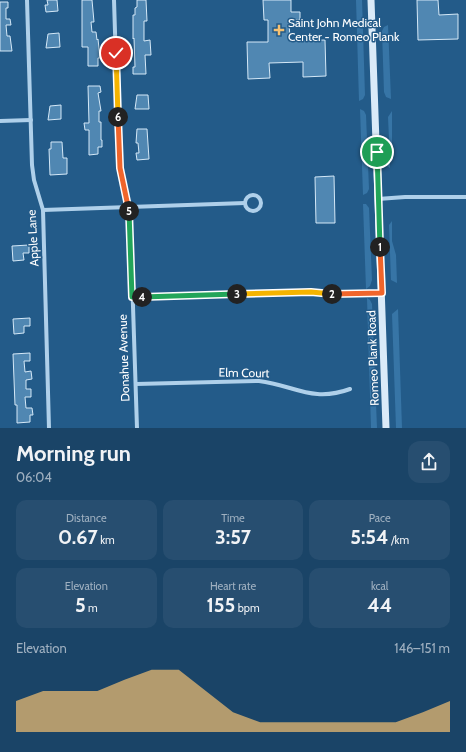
<!DOCTYPE html>
<html lang="en">
<head>
<meta charset="utf-8">
<style>
  body { margin:0; font-family:Cabin,sans-serif; background:#274e70; color:#f1f3f6; height:100vh; display:flex; flex-direction:column; font-size:15px; white-space:nowrap }
  * { box-sizing:border-box; margin:0 }
  p { font-size:13px; color:#9fb0c0 }
  .icon { flex:none; width:22px; height:22px; fill:none; stroke:currentColor; stroke-width:2; stroke-linecap:round; stroke-linejoin:round }
  .map { position:relative; height:428px; overflow:hidden }
  .sheet { display:flex; flex-direction:column; background:#1a4467; flex:1 }
  .sheet>* { flex:none }
  .pin { position:absolute; display:grid; place-items:center; width:34px; height:34px; color:#fff; margin:-17px; border:2px solid #fff; border-radius:50%; box-shadow:0 1px 4px #0007 }
  .km { position:absolute; width:20px; height:20px; margin:-10px; border-radius:50%; background:#222; color:#fff; font-size:11px; line-height:20px; text-align:center }
  .round { display:grid; place-items:center; flex:none; width:42px; height:42px; border-radius:12px; background:#274e70 }
  .summary { display:flex; align-items:center; justify-content:space-between; height:68px; padding:0 16px }
  h1 { font-size:22px; font-weight:700; line-height:30px }
  .figures { display:grid; grid-template-columns:repeat(3,1fr); gap:6px; height:68px; padding:4px 16px }
  .figures div { display:grid; align-content:center; border-radius:10px; background:#274e70; text-align:center }
  .figures b { font-size:20px; font-weight:700 }
  .figures small { font-size:11px; font-weight:400 }
  .figures p { font-size:11px }
  .chart { height:112px; padding:8px 16px }
  .chart p { display:flex; justify-content:space-between }
  .chart svg { width:100%; height:72px; margin-top:4px; fill:#f5c172; opacity:.7 }
  .map>svg:first-child { display:block }
  .green { fill:#3775a6 }
  .building { fill:#5087b2; stroke:#d4e8f7 }
  .lines { fill:none; stroke-linecap:round; stroke-linejoin:round }
  .minor { stroke:#afd0ea; stroke-width:4 }
  .secondary { stroke:#daeaf8; stroke-width:7 }
  .split-1-casing { stroke:#fff; stroke-width:8 }
  .split-2-casing { stroke:#fff; stroke-width:8 }
  .split-3-casing { stroke:#fff; stroke-width:8 }
  .split-4-casing { stroke:#fff; stroke-width:8 }
  .split-5-casing { stroke:#fff; stroke-width:8 }
  .split-6-casing { stroke:#fff; stroke-width:8 }
  .split-7-casing { stroke:#fff; stroke-width:8 }
  .split-1 { stroke:#22a559; stroke-width:5 }
  .split-2 { stroke:#f0652b; stroke-width:5 }
  .split-3 { stroke:#f5b400; stroke-width:5 }
  .split-4 { stroke:#22a559; stroke-width:5 }
  .split-5 { stroke:#22a559; stroke-width:5 }
  .split-6 { stroke:#f0652b; stroke-width:5 }
  .split-7 { stroke:#f5b400; stroke-width:5 }
  .poi-dot { fill:#f5c172; stroke:#235b89; stroke-width:1.5 }
  .labels { text-anchor:middle; stroke-width:3; stroke-linejoin:round; paint-order:stroke }
  .poi-label { font-size:12px; fill:#fff; stroke:#235b89; text-anchor:start }
  .street-label { font-size:12px; fill:#fff; stroke:#235b89 }
</style>
</head>
<body>
<div class="map">
<svg width="466" height="428" viewBox="0 0 466 428">
  <rect width="100%" height="100%" fill="#235b89"/>
  <g class="green">
    <polygon points="356,0 362,0 365,95 363,99 359,101"/>
    <polygon points="388,25 391,99 386,97 384,92 382,31 384,27"/>
    <polygon points="360,109 364,111 366,115 369,189 367,193 363,195"/>
    <polygon points="392,111 392,145 390,156 390,168 387,166 386,163 389,139 388,117"/>
    <polygon points="363,204 366,204 369,208 372,280 370,286 366,289"/>
    <polygon points="392,221 392,241 396,255 397,283 391,280 389,225"/>
    <polygon points="367,298 370,300 372,304 377,428 371,428"/>
    <polygon points="398,309 402,428 396,428 392,314"/>
  </g>
  <g class="building">
    <polygon points="47,0 57,0 58,11 46,12 45,5 48,5"/>
    <polygon points="82,0 92,0 94,22 91,22 92,32 96,32 97,40 98,39 100,58 98,58 98,66 88,66 88,47 82,47"/>
    <polygon points="137,0 146,0 147,21 144,21 144,41 150,40 151,55 145,55 146,74 133,74 133,67 135,67 134,38 133,39 133,15 135,15 135,8 137,7"/>
    <polygon points="263,0 291,0 291,12 300,12 300,20 289,20 290,41 325,40 326,76 303,77 303,62 269,63 270,78 248,79 247,42 268,42 268,20 264,20"/>
    <polygon points="417,0 438,0 439,15 458,14 458,39 418,40"/>
    <polygon points="0,2 8,2 8,8 6,8 6,19 10,19 11,25 6,25 7,36 10,36 12,51 0,51"/>
    <polygon points="59,33 60,47 46,48 48,34"/>
    <polygon points="88,86 100,86 101,92 98,93 101,111 99,111 99,122 101,122 101,140 102,140 102,147 98,147 98,154 89,155 89,130 85,130 84,123 89,123"/>
    <polygon points="137,95 148,95 149,109 135,109"/>
    <polygon points="61,105 61,119 48,120 50,106"/>
    <polygon points="137,129 147,129 149,159 137,160 136,153 139,153 138,143 136,143"/>
    <polygon points="51,142 62,142 63,158 67,158 67,174 50,175 49,149 51,149"/>
    <polygon points="334,176 335,223 316,223 315,177"/>
    <polygon points="29,245 29,253 23,253 24,260 13,261 12,246"/>
    <polygon points="30,318 30,326 24,326 24,333 14,334 13,319"/>
    <polygon points="30,353 30,361 24,361 25,372 31,371 32,379 26,380 26,389 31,389 31,397 25,397 26,408 32,408 33,415 30,415 30,422 17,423 17,405 15,405 13,354"/>
  </g>
  <g class="lines">
    <g class="minor">
      <polyline points="27,0 32,165 34,180 43,210 49,428"/>
      <polyline points="114,0 119,160 130,215 137,428"/>
      <polyline points="0,121 31,120"/>
      <circle cx="253" cy="203" r="8"/>
      <polyline points="378,199 405,197 466,197"/>
      <polyline points="43,210 245,203"/>
      <polyline points="132,297 311,292 343,294 382,293"/>
      <path d="M136 384 259 381C294 385 312 403 350 389"/>
    </g>
    <polyline class="secondary" points="371,0 386,428"/>
  </g>
  <g class="lines">
    <g class="split-1-casing">
      <polyline id="split-1" points="377,152 380,247"/>
    </g>
    <g class="split-2-casing">
      <polyline id="split-2" points="332,294 382,293 380,247"/>
    </g>
    <g class="split-3-casing">
      <polyline id="split-3" points="237,294 311,292 332,294"/>
    </g>
    <g class="split-4-casing">
      <polyline id="split-4" points="142,297 237,294"/>
    </g>
    <g class="split-5-casing">
      <polyline id="split-5" points="129,211 132,297 142,297"/>
    </g>
    <g class="split-6-casing">
      <polyline id="split-6" points="118,117 120,168 129,211"/>
    </g>
    <g class="split-7-casing">
      <polyline id="split-7" points="116,53 118,117"/>
    </g>
    <use href="#split-1" class="split-1"/>
    <use href="#split-2" class="split-2"/>
    <use href="#split-3" class="split-3"/>
    <use href="#split-4" class="split-4"/>
    <use href="#split-5" class="split-5"/>
    <use href="#split-6" class="split-6"/>
    <use href="#split-7" class="split-7"/>
  </g>
  <path class="poi-dot" d="M277 24h4v4h4v4h-4v4h-4v-4h-4v-4h4z"/>
  <g class="labels">
    <g class="poi-label">
      <text x="288" y="27">Saint John Medical<tspan x="288" dy="14">Center - Romeo Plank</tspan></text>
    </g>
    <g class="street-label">
      <text transform="translate(33 238) rotate(-93)" y="4">Apple Lane</text>
      <text transform="translate(124 358) rotate(-92)" y="4">Donahue Avenue</text>
      <text transform="translate(373 358) rotate(-92)" y="4">Romeo Plank Road</text>
      <text transform="translate(244 373) rotate(1)" y="4">Elm Court</text>
    </g>
  </g>
</svg>
<div class="pin" style="left:377px;top:152px;background:#1e9e55"><svg class="icon" aria-label="arrive" viewBox="0 0 24 24"><path d="M6 21V4h12l-3 4 3 4H6"/></svg></div>
<div class="pin" style="left:116px;top:53px;background:#d93025"><svg class="icon" aria-label="check" viewBox="0 0 24 24"><path d="M5 12l5 5 9-10"/></svg></div>
<b class="km" style="left:380px;top:247px">1</b>
<b class="km" style="left:332px;top:294px">2</b>
<b class="km" style="left:237px;top:294px">3</b>
<b class="km" style="left:142px;top:297px">4</b>
<b class="km" style="left:129px;top:211px">5</b>
<b class="km" style="left:118px;top:117px">6</b>
</div>
<section class="sheet">
<div class="summary"><div><h1>Morning run</h1><p>06:04</p></div><a class="round"><svg class="icon" aria-label="share" viewBox="0 0 24 24"><path d="M12 15V3M7 8l5-5 5 5M5 13v7h14v-7"/></svg></a></div>
<div class="figures">
<div><p>Distance</p><b>0.67<small> km</small></b></div>
<div><p>Time</p><b>3:57</b></div>
<div><p>Pace</p><b>5:54<small> /km</small></b></div>
</div>
<div class="figures">
<div><p>Elevation</p><b>5<small> m</small></b></div>
<div><p>Heart rate</p><b>155<small> bpm</small></b></div>
<div><p>kcal</p><b>44</b></div>
</div>
<div class="chart"><p><span>Elevation</span>146–151 m</p>
<svg viewBox="0 0 160 44" preserveAspectRatio="none"><path d="M0 44V25L10 19L20 19L30 19L40 12L50 6L60 6L70 19L80 32L90 38L100 38L110 38L120 38L130 38L140 38L150 32L160 25V44z"/></svg>
</div>
</section>
</body>
</html>
